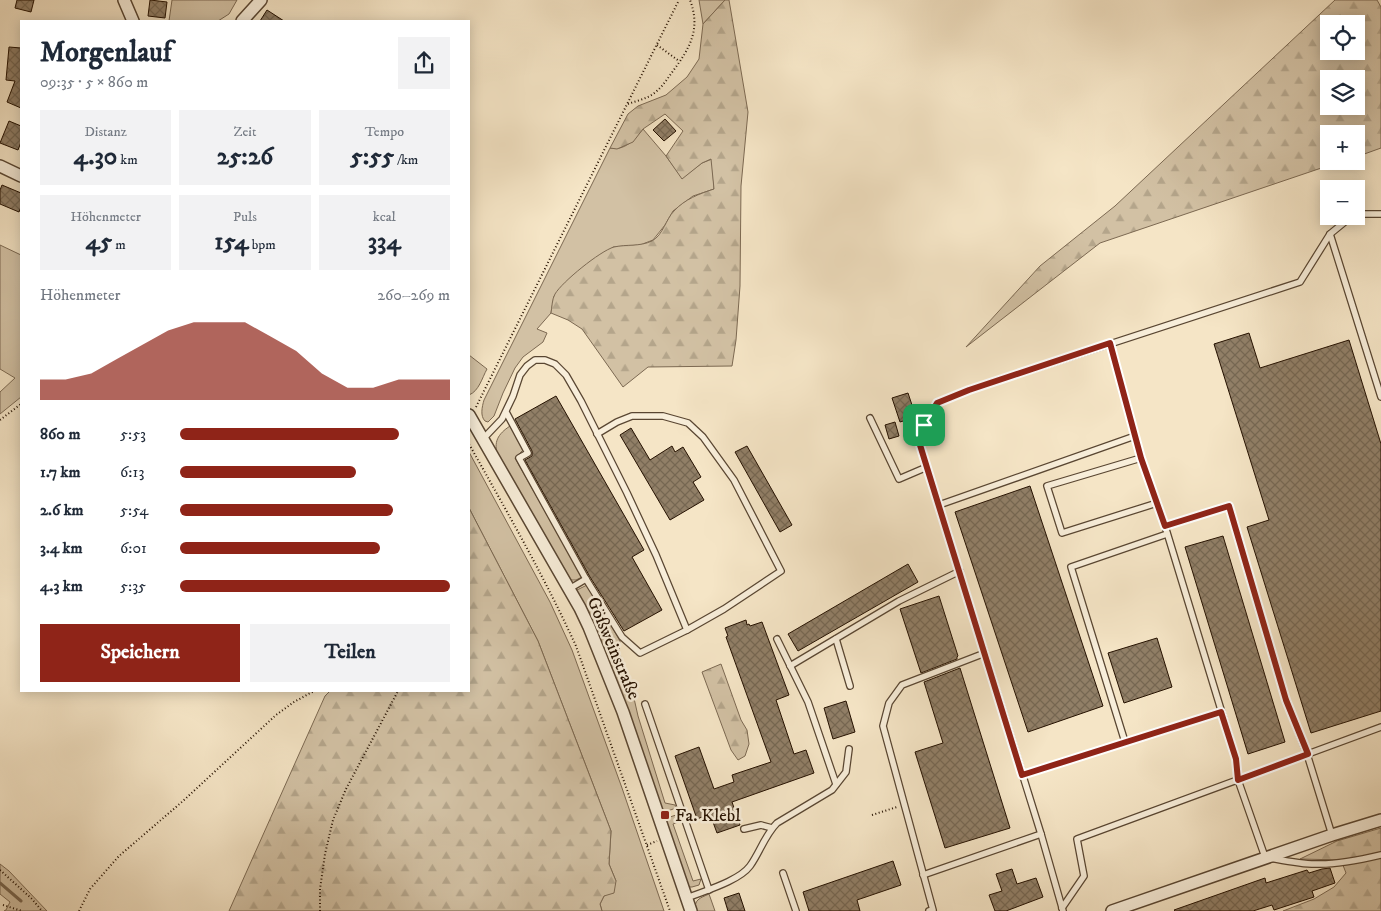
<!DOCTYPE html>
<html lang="de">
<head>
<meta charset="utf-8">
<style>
  body { margin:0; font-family:"IM FELL DW Pica",serif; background:#f2f2f3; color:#1f2937; height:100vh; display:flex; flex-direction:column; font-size:19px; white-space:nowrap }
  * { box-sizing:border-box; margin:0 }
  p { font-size:16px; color:#747a83 }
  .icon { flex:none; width:28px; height:28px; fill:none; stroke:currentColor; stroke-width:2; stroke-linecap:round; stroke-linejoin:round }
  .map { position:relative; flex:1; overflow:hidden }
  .drawer { position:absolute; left:20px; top:20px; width:450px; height:672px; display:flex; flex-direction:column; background:#fff; border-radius:0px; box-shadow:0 2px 12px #0003 }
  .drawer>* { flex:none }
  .fabs { position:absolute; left:1320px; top:15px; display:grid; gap:10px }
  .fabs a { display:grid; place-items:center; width:45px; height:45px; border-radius:0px; background:#fff; box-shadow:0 2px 12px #0003; font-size:25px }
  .pin { position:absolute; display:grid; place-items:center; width:42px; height:42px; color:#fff; margin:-21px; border-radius:10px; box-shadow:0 2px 8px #0006 }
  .round { display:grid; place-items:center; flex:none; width:52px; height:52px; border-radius:0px; background:#f2f2f3 }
  .summary { display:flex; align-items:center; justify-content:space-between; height:85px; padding:0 20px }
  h1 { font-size:28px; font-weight:700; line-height:38px }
  .metrics { display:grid; grid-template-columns:repeat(3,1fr); gap:8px; height:85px; padding:5px 20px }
  .metrics div { display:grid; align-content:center; border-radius:0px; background:#f2f2f3; text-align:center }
  .metrics b { font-size:25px; font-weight:700 }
  .metrics small { font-size:14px; font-weight:400 }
  .metrics p { font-size:14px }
  .chart { height:140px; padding:10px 20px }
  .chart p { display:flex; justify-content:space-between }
  .chart svg { width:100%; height:90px; margin-top:5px; fill:#8f2418; opacity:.7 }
  .button { display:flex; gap:10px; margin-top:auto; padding:10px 20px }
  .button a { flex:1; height:58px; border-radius:0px; background:#8f2418; color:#fff; font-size:20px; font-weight:700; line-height:58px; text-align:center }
  .button a+a { background:#f2f2f3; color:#1f2937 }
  ul { padding:0 20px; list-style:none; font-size:16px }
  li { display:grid; grid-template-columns:80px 60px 1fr; align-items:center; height:38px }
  li i { height:12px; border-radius:6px; background:#8f2418 }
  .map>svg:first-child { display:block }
  .green { fill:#d2c1a4; stroke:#7c6952 }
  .forest { fill:url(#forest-firs); stroke:#7c6952; fill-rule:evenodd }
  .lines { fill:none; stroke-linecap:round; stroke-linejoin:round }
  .stream { stroke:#77654f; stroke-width:3 }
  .building { fill:url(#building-cross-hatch); stroke:#251100 }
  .lane-casing { stroke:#594632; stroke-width:8 }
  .street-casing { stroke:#594632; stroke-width:14 }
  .path { stroke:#251100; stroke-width:2; stroke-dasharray:1 2.5; stroke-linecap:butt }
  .lane { stroke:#f8eeda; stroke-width:5.5 }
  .street { stroke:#f8eeda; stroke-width:11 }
  .route-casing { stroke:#fff; stroke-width:10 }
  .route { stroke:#8f2418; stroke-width:6 }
  .poi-dot { fill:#8f2418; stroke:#f8eeda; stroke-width:2 }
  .labels { text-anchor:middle; stroke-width:5; stroke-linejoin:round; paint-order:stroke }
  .street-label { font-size:18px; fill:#251100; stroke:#f8eeda }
  .poi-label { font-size:18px; fill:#251100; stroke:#f8eeda; text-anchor:start }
</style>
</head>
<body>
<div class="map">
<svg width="1381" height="911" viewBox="0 0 1381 911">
  <defs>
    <pattern id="forest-firs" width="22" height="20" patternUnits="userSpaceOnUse" patternTransform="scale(1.25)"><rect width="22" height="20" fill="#d2c1a4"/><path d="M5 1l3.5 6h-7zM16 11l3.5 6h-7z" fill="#b4a58b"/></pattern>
    <pattern id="building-cross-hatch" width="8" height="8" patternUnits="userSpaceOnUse" patternTransform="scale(1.25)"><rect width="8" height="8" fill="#917f67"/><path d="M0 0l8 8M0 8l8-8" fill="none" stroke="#766752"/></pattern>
  </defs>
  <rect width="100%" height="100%" fill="#f5e5c6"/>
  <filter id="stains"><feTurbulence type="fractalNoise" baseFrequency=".004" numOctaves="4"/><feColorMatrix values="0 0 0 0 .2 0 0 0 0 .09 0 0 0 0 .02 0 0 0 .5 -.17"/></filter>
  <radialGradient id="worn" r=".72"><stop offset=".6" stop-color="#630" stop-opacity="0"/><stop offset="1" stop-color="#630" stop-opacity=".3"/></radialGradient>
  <g class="green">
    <polygon points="172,0 237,0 229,14 218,21 169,21"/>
    <polygon points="699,0 725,0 703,24"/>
    <path d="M643 129 666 156 682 178 702 163 712 159 714 189 693 196 673 211 665 225 653 240 640 245 613 247 554 296 551 313 537 329 547 333 543 342 523 357 515 368 503 393 494 416 488 422 485 421C480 416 482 407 484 400L610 148C625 151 634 140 643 129Z"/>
    <polygon points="0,245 21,255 21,397 0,414 0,392 15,378 0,369"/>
    <path d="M469 355 487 369C482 378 479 391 469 395Z"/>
    <path d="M510 426 523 450 515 458 582 577 576 580H569L498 456C493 442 498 434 510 426Z"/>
    <polygon points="469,452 550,602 572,650 622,788 664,911 602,911 600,904 604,896 616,881 609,864 611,831 538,641 469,508"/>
    <polygon points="587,585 620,641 619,652 631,685 638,716 665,803 675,805 676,808 662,813 575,591"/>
    <polygon points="679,814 681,821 673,824 693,881 701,879 699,885 692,887 690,887 687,884 664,819"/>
    <polygon points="0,864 9,871 47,911 4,911 6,910 10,902 0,894"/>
    <path d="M709 894 715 911H696C693 900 700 898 709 894Z"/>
  </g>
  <g class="forest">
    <path d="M725 0H729L748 112 741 186 740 286 736 340 732 366 648 367 623 387 582 329 568 320 551 313C552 307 552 299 555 294 562 282 600 251 614 247 627 244 639 247 652 241 663 235 666 219 674 211 685 199 699 194 714 189L711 159 702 163 682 179 666 156 683 131 665 114 643 129 633 142 617 149 610 148 628 114 638 106 666 95 687 77 699 59 703 24Z"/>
    <path d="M1335 0H1377L1381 7V148L1356 157V134H1329V161H1342L1100 243 966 347 1040 266 1115 206ZM1329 24H1356V51H1329ZM1329 79H1356V106H1329Z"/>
    <polygon points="469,508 538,641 611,831 609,864 616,881 614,893 604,896 600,904 602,911 229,911 325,696 330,691 469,691"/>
    <polygon points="721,664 741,720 747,730 749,744 745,756 738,760 731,750 702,672"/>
    <polygon points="1381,828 1381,911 1283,911 1314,899 1334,887 1346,873 1341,860 1300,859 1337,841"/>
  </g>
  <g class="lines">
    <polyline class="stream" points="0,883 21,901"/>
  </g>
  <g class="building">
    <polygon points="17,0 34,0 31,12 15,8"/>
    <polygon points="150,0 167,2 165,18 148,16"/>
    <polygon points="267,10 284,21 260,21"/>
    <polygon points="9,47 21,48 21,108 7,102 15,81 6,80"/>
    <polygon points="665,119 676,131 664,141 653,130"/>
    <polygon points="9,121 21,126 21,142 18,150 0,143"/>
    <polygon points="2,185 21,193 21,207 19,212 0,204 0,190"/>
    <polygon points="1249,333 1260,368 1349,340 1381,444 1381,711 1311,733 1247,527 1269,520 1214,344"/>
    <polygon points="908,393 916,417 900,422 892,398"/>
    <polygon points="556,396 644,550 632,557 662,610 624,631 590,577 525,460 532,456 532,451 515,419"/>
    <polygon points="895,422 899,436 889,439 885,425"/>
    <polygon points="631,428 650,460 672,446 675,452 683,447 701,477 693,482 704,500 670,520 620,435"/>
    <polygon points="747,446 792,525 780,532 735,452"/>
    <polygon points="1030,486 1103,706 1028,732 955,512"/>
    <polygon points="1223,536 1285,742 1248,754 1185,547"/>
    <polygon points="908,564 918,582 798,651 788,634"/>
    <polygon points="939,596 958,656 957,657 957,659 921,673 900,609"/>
    <polygon points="746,620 747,625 749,624 750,626 762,622 789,695 776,700 794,754 806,750 814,773 732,802 740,825 717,833 710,814 697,819 675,756 699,747 714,789 734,782 732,775 771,762 726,637 728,636 725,628"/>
    <polygon points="1157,638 1172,687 1124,703 1108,653"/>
    <polygon points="960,668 1010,828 945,848 915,752 943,743 924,682"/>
    <polygon points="846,701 855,732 833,739 824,708"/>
    <polygon points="893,861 901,885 857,900 860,911 809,911 803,892"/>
    <polygon points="1330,868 1335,883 1312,891 1314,897 1274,910 1272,905 1253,911 1175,911 1174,910 1265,878 1266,883 1307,870 1309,873 1322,869"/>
    <polygon points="1012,869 1017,884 1036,878 1043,897 1006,911 995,911 989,895 1002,891 996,874"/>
    <polygon points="739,893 745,911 728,911 724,898"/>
  </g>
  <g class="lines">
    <g class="lane-casing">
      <g id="lane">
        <polyline points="1356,214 1381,214"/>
        <polyline points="1330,234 1381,397"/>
        <path d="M1110 343 1141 458 1165 526 1236 759 1238 780 1265 857C1282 860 1299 864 1315 864 1337 865 1360 860 1381 855"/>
        <polyline points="870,418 899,479 927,467"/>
        <polyline points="597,434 617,422 632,416 663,416 688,423 703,437 734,480 781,571 724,609 687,630"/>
        <polyline points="483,439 502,419 513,396 520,375 527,366 535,360 545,360 555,364 566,375 581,401 627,493 656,555 687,630 640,653 622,637 586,579 519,458 528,453 506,412"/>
        <polyline points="1141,458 1047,486 1062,533 1157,503"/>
        <polyline points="939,505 1135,436"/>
        <polyline points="1165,526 1229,506 1286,700 1307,754 1332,835"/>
        <polyline points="569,589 586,579"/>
        <polyline points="777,639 808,702 836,784"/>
        <polyline points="836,639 850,686"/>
        <polyline points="790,666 899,601 960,571"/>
        <polyline points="645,704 709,890"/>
        <polyline points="1125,742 1071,567 1167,534"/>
        <polyline points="1022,775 1221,712"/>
        <polyline points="744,829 761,825 772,828"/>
        <polyline points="783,873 796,911"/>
        <polyline points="923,875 1041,834"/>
        <path d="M687 898C704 891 739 881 750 866 760 852 765 835 777 823L832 790 846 772 849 749"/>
        <polyline points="1062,908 1084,876 1077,839 1381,727"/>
        <polyline points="929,911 933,910 883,726 889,703 902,685 985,653"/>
        <polyline points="1063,911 1041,834 920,445 924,425 937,403 969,390 1300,282 1330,234 1352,216"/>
      </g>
    </g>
    <g class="street-casing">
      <g id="street">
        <polyline points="124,0 133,21"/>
        <polyline points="242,21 261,0"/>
        <polyline points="0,166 21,176"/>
        <polyline points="469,415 580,608 589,627 623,712 691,911"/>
        <polyline points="1112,911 1332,835 1381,820"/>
      </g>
    </g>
    <g class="path">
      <polyline points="657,45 679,61"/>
      <path d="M628 104C636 101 646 99 653 94 662 88 667 79 673 71 690 48 701 29 690 0"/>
      <polyline points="476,407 679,0"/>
      <polyline points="0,420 21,404"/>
      <path d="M469 444C506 510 544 576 576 646L670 911"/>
      <polyline points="872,815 897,807"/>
      <polyline points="647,845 657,841"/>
      <polyline points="0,870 32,899 42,911"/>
      <polyline points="3,905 22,911"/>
      <polyline points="79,911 90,889 119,856 183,801 276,715 294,702 314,691"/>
      <polyline points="320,911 320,889 325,854 333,820 346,789 398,691"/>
    </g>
    <use href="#lane" class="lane"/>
    <use href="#street" class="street"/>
  </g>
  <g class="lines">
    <g class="route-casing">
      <polygon id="route" points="1110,343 1141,458 1165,526 1229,506 1286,700 1308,754 1238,780 1236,759 1221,712 1022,775 920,445 924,425 937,403 969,390"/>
    </g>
    <use href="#route" class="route"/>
  </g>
  <rect class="poi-dot" x="660" y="810" width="10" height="10" rx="2.5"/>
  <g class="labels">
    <g class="street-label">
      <text transform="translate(614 648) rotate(67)" y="6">Gößweinstraße</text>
    </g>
    <g class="poi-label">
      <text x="675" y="821">Fa. Klebl</text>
    </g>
  </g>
  <rect width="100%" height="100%" filter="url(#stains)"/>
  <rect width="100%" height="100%" fill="url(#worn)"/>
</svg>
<div class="fabs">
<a><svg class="icon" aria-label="locate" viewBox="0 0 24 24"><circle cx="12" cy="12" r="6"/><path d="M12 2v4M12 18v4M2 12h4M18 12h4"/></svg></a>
<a><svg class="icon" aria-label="layers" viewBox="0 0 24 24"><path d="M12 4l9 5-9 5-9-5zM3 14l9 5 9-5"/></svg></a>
<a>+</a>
<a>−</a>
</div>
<div class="pin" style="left:924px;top:425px;background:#1e9e55"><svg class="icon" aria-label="arrive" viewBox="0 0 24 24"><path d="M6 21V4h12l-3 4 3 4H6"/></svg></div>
<section class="drawer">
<div class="summary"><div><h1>Morgenlauf</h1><p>09:35 · 5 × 860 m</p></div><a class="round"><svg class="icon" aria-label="share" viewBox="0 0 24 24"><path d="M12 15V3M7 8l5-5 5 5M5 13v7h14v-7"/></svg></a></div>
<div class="metrics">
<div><p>Distanz</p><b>4.30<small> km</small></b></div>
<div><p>Zeit</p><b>25:26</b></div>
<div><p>Tempo</p><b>5:55<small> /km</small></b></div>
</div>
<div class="metrics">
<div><p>Höhenmeter</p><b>45<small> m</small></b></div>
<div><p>Puls</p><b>154<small> bpm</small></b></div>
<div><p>kcal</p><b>334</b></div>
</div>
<div class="chart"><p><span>Höhenmeter</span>260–269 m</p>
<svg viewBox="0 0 160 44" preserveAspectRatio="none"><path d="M0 44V34L10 34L20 31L30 24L40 17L50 10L60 6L70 6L80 6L90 13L100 20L110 31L120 38L130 38L140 34L150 34L160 34V44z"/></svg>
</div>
<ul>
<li><b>860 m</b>5:53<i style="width:81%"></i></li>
<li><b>1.7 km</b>6:13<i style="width:65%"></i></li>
<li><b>2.6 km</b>5:54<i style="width:79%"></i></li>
<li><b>3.4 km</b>6:01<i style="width:74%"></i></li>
<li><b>4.3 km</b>5:35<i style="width:100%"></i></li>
</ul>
<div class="button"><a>Speichern</a><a>Teilen</a></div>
</section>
</div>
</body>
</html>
